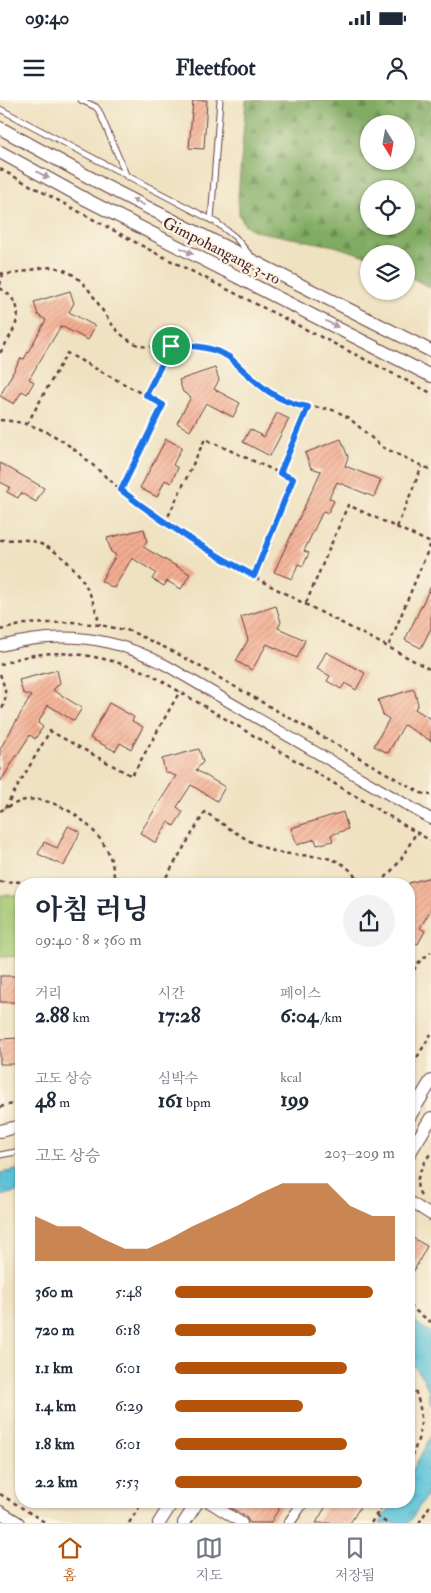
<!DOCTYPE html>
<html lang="ko">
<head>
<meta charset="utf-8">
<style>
  body { margin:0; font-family:"IM FELL Double Pica","Noto Serif KR",serif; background:#f2f2f3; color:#1f2937; height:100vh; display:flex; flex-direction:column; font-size:19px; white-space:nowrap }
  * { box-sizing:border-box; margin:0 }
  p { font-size:16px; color:#747a83 }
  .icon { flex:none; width:28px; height:28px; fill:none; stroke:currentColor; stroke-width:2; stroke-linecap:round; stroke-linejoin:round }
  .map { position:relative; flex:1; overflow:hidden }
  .sheet { position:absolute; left:15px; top:778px; width:400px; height:630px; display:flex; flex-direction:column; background:#fff; border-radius:20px; box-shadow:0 1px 4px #0004 }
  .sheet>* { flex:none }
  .needle { width:32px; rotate:169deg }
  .tools { position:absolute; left:360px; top:15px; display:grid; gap:10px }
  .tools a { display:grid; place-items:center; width:55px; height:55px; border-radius:50%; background:#fff; box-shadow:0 1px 4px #0004; font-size:25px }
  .pin { position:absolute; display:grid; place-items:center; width:42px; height:42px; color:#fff; margin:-21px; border:2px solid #fff; border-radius:50%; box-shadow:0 1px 5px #0007 }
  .round { display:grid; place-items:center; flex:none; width:52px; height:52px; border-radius:26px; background:#f2f2f3 }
  .head { display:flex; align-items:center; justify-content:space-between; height:85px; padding:0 20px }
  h1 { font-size:28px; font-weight:700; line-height:38px }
  .metrics { display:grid; grid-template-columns:repeat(3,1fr); gap:8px; height:85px; padding:5px 20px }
  .metrics div { display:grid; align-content:center }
  .metrics b { font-size:21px; font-weight:700 }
  .metrics small { font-size:14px; font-weight:400 }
  .metrics p { font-size:14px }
  .chart { height:140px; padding:10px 20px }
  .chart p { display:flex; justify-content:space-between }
  .chart svg { width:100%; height:90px; margin-top:5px; fill:#b45309; opacity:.7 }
  ul { padding:0 20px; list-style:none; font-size:16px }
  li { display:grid; grid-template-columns:80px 60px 1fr; align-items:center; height:38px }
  li i { height:12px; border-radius:6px; background:#b45309 }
  .status { display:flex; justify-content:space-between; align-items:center; height:35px; padding:0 25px; background:#fff; direction:ltr }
  .status svg { height:14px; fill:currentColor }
  header { display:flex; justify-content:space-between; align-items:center; height:65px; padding:0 20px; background:#fff; font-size:22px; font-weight:700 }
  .tab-bar { display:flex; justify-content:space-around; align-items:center; height:70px; border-top:1px solid #e0e1e3; background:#fff; font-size:14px; color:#747a83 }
  .tab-bar a { display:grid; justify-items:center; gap:2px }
  .tab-bar .current { color:#b45309 }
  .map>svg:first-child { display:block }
  .forest { fill:url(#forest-firs); stroke:#656546; fill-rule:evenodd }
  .pitch { fill:#a0c670; stroke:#75724e }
  .water { fill:url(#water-ripples); stroke:#527082 }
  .building { fill:url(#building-hatch) }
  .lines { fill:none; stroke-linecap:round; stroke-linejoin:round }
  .service-casing { stroke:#633c42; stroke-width:7 }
  .minor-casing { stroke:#633c42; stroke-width:12 }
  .tertiary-casing { stroke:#633c42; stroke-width:14 }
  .path { stroke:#633c42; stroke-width:2.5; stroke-dasharray:4 4; stroke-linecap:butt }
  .service { stroke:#fff; stroke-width:5 }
  .minor { stroke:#fff; stroke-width:10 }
  .tertiary { stroke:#fff; stroke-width:12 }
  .oneway { fill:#ae9aa0 }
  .route-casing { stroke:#fff; stroke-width:10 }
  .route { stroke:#1a73e8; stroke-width:6 }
  .labels { text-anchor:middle; stroke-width:4; stroke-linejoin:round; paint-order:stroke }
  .street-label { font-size:16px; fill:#4a1f2b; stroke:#fcf5e5 }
</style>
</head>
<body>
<div class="status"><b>09:40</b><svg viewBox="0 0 49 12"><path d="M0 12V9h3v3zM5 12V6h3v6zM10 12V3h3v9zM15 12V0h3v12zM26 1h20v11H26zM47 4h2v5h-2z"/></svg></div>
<header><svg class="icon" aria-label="menu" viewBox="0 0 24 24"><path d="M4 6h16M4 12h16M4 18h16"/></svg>Fleetfoot<svg class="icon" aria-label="person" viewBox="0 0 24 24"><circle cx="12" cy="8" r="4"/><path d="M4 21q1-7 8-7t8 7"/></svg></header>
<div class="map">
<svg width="431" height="1423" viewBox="0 0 431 1423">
  <defs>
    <pattern id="forest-firs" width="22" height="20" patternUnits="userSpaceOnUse" patternTransform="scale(1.25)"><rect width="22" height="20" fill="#80ab62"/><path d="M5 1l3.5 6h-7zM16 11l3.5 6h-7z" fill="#6b8b51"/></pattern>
    <pattern id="water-ripples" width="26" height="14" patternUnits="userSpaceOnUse" patternTransform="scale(1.25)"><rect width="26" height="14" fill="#5bc2d8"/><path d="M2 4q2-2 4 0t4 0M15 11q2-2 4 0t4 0" fill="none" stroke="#51a6ba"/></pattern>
    <pattern id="building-hatch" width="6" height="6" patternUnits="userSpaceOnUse" patternTransform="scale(1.25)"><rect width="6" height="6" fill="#f3ae92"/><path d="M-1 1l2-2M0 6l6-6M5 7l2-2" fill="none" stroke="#d2957e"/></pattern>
  </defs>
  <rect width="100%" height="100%" fill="#fcf5e5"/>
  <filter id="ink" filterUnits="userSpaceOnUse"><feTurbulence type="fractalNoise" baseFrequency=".02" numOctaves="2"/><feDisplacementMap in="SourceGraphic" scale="10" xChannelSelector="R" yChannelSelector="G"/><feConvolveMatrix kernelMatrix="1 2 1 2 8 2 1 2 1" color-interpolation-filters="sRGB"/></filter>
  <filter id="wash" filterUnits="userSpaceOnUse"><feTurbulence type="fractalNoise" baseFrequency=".0096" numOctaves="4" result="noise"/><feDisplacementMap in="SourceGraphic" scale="20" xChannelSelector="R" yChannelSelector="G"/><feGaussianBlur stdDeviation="1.12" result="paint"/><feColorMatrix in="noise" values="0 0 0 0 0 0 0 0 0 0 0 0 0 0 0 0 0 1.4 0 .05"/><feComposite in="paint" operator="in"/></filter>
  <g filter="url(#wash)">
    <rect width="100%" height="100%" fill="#efe2c1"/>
    <path class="forest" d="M246 0H431V188L406 175V154H369V157L334 146 254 131 244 124 239 114 238 96ZM369 24H406V61H369ZM369 89H406V126H369Z"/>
    <polygon class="pitch" points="0,795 21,795 21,856 0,857"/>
    <g class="water">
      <polygon points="21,1069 21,1091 0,1096 0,1073"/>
      <path d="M409 1217 431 1233V1304C428 1284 423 1275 409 1261Z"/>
      <polygon points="431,1336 431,1388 409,1423 379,1423 393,1401 409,1401 409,1377"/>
    </g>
    <g id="blocks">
      <g class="building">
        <polygon points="193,0 207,0 204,49 189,48"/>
        <polygon points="70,191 74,203 69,212 95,226 88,240 61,226 29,279 34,282 27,294 22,291 14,304 0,296 21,258 24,259 46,220 38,215 34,202"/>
        <polygon points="215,268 219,280 214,289 240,303 233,317 206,303 190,331 177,323 191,297 183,292 179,280"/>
        <polygon points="277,313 289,319 270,356 243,342 250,329 264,337"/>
        <polygon points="166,339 182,347 173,365 178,368 171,383 165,380 157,397 140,388"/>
        <polygon points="341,339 348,357 345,366 381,380 374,397 337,382 329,398 334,401 328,413 323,411 304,451 309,453 303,466 298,464 292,479 274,472 321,371 311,368 305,353"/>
        <polygon points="0,363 44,388 36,402 21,393 18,398 7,392 10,387 0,382"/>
        <polygon points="144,429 147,442 143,447 190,474 181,489 167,481 164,486 152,479 156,473 132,458 114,488 101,481 116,455 111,452 107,438"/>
        <polygon points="431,486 431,528 421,548 405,540"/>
        <polygon points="276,506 281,522 278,528 305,540 297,558 267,544 252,570 236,561 248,540 241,517"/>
        <polygon points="326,552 365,573 356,590 345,583 341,589 327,581 330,576 317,569"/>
        <polygon points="57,570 60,583 53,590 82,608 74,621 48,605 38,623 43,627 35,639 30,635 0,682 0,649 31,596 23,593 19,580"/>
        <polygon points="414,589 418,604 415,609 431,619 431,641 404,625 388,653 374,646 389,619 383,615 378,600"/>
        <polygon points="109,603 134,617 132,621 143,627 131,649 120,643 115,651 90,638"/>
        <polygon points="199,649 203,662 196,670 225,687 217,701 191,685 177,707 183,712 174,726 168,722 156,743 140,733 176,676 165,672 162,659"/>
        <polygon points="343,712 348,729 331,735 333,741 317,745 315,739 297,745 291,728"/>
        <polygon points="68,726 80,732 64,766 38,754 44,742 57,748"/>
        <polygon points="431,777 431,809 420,828 425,831 418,844 412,841 409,847 409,809 413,801 409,799 409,783"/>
        <rect x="0" y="876" width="21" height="26"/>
        <polygon points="21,938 21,964 0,964 0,939"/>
        <polygon points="409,1136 427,1146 409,1180"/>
        <polygon points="220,1401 284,1401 270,1423 250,1423 246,1417"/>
        <polygon points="329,1401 364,1401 350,1423 316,1423"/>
      </g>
    </g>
  </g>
  <g filter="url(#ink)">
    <use href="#blocks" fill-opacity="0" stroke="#633c42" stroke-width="1"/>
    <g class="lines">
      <g class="service-casing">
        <g id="service">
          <polyline points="81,0 96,7 99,11 127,77"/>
          <polyline points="0,9 217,123 235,137 250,155"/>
          <polyline points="211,120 220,0"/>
          <polyline points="0,1055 21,1051"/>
        </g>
      </g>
      <g class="minor-casing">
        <g id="minor">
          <path d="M0 546C61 530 114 536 169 567L431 719"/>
          <polyline points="409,1101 431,1115"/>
          <polyline points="207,1401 242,1423"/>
          <polyline points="289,1423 304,1401"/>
        </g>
      </g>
      <g class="tertiary-casing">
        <g id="tertiary">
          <polyline points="0,28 107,87 431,251"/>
          <polyline points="0,52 87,100 431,276"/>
          <polyline points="409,1017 431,981"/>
          <polyline points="0,1031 21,1026"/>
          <polyline points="409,1054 431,1018"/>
          <polyline points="0,1412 18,1423"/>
          <polyline points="159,1423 173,1401"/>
          <polyline points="184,1423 198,1401"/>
        </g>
      </g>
      <g class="path">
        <polyline points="0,69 148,149 431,293"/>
        <path d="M0 173C20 178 40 162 61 169 98 181 101 229 136 244 151 250 165 246 181 245 198 244 215 249 229 257L272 294 296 305 330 309 340 313 349 318 382 347 431 370"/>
        <polyline points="0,185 3,174"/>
        <path d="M0 188C31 208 15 228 0 253"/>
        <polyline points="146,295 171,246"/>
        <path d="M0 320C55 323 82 357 121 390 147 412 175 431 204 449 278 492 356 529 431 570"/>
        <polyline points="27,324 67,253 163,305 121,390"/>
        <polyline points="280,373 308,307"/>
        <polyline points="165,423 205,339 293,379 254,476"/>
        <polyline points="397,427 422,366"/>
        <path d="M0 440C9 440 18 439 27 440 52 444 76 466 87 488 93 499 96 512 100 525"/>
        <polyline points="306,503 348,405 431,443 388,547"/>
        <polyline points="0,530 25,524 72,522 100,525 130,531 176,553 421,693 431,695"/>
        <path d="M0 565C50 543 102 555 150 574L431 741"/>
        <path d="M0 574C5 588 9 598 0 612"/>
        <polyline points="5,708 50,631 132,676 180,591"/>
        <path d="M0 711C8 707 17 702 25 700 58 695 99 727 110 757 113 765 114 775 115 784"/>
        <polyline points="0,782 85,781 85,784"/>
        <path d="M162 784 205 712C225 725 245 741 268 749 301 762 342 745 359 784"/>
        <polyline points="380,784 400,761 416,733"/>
        <polyline points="409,877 419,862 431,852"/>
        <polyline points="409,971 431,934"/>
        <polyline points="0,1007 21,1002"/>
        <path d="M421 1095C411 1081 424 1064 431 1052"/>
        <polyline points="409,1206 431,1222"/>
        <path d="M409 1276C424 1308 426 1329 409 1361"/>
        <polyline points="0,1394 46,1423"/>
        <polyline points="376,1416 387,1423"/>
        <polyline points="129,1423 143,1401"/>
        <polyline points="371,1423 385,1401"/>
        <polyline points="419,1423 431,1404"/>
      </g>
      <use href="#service" class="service"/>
      <use href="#minor" class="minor"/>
      <use href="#tertiary" class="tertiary"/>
    </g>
    <defs><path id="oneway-solid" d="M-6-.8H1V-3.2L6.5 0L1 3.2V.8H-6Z" transform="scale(1.25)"/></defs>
    <g class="oneway">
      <use href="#oneway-solid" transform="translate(43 75) rotate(29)"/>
      <use href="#oneway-solid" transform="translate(138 102) rotate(-153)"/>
      <use href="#oneway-solid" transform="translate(187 151) rotate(27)"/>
      <use href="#oneway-solid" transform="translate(332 224) rotate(27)"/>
    </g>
  </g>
  <g class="lines" filter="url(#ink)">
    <g class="route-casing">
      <path id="route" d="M181 245C198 246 214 248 229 257 255 281 272 301 308 307L280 373 293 379 254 476C207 451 163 423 121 390L163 305 146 295 171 246Z"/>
    </g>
    <use href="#route" class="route"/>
  </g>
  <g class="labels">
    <g class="street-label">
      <text transform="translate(222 150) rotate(27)" y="6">Gimpohangang 3-ro</text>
    </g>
  </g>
</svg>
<div class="tools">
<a><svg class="needle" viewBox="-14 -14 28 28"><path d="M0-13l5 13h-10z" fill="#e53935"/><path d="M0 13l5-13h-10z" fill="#747a83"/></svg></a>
<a><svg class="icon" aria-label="locate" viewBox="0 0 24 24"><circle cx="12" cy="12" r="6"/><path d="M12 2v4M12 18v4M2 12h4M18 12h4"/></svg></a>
<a><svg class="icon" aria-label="layers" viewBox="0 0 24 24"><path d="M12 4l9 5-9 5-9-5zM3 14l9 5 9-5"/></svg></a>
</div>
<div class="pin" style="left:171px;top:246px;background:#1e9e55"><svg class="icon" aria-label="arrive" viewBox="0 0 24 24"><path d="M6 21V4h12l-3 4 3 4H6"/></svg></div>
<section class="sheet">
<div class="head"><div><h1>아침 러닝</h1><p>09:40 · 8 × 360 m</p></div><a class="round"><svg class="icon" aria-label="share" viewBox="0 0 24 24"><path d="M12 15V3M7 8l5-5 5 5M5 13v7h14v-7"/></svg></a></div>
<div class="metrics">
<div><p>거리</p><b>2.88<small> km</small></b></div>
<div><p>시간</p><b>17:28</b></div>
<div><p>페이스</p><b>6:04<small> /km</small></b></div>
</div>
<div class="metrics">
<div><p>고도 상승</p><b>48<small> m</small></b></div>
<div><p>심박수</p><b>161<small> bpm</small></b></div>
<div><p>kcal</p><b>199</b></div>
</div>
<div class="chart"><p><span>고도 상승</span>203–209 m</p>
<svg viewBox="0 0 160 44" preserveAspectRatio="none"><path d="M0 44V22L10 27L20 27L30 33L40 38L50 38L60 33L70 27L80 22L90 17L100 11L110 6L120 6L130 6L140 17L150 22L160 22V44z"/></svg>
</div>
<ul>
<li><b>360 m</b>5:48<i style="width:90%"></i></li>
<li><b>720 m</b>6:18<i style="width:64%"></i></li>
<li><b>1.1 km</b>6:01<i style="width:78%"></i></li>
<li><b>1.4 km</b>6:29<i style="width:58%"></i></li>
<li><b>1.8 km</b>6:01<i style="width:78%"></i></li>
<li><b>2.2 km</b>5:53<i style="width:85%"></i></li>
</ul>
</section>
</div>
<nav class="tab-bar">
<a class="current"><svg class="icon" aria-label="home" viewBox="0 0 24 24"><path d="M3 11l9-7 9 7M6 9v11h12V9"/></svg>홈</a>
<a><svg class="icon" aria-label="map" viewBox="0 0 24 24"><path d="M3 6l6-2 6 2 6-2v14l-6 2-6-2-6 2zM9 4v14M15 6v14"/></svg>지도</a>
<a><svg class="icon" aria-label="saved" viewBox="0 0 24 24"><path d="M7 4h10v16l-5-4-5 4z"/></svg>저장됨</a>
</nav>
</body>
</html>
